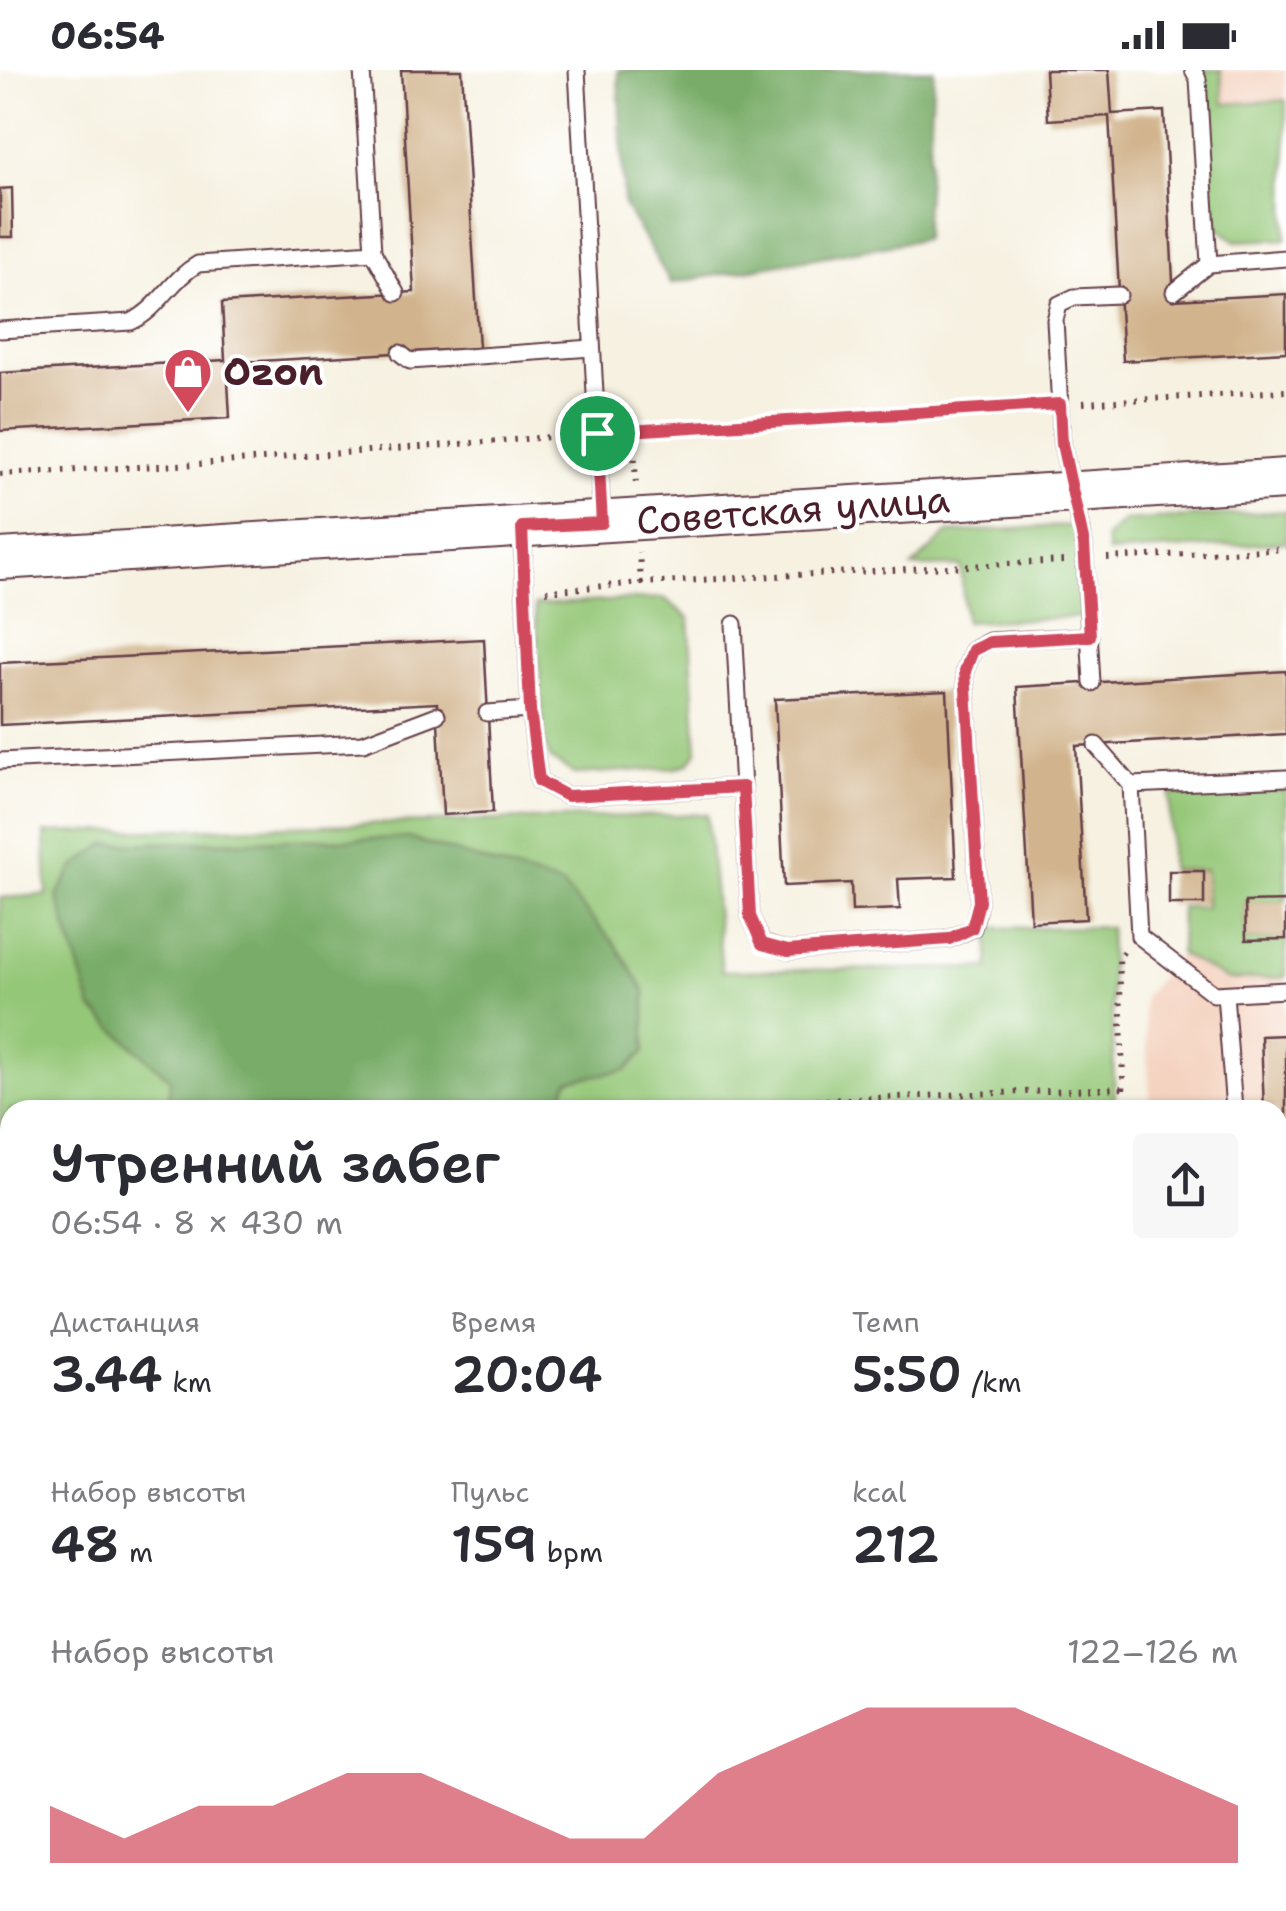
<!DOCTYPE html>
<html lang="ru">
<head>
<meta charset="utf-8">
<style>
  body { margin:0; font-family:"Shantell Sans",sans-serif; background:#f7f7f7; color:#2b2b33; height:100vh; display:flex; flex-direction:column; font-size:38px; white-space:nowrap }
  * { box-sizing:border-box; margin:0 }
  p { font-size:32px; color:#7c7c81 }
  .icon { flex:none; width:55px; height:55px; fill:none; stroke:currentColor; stroke-width:2; stroke-linecap:round; stroke-linejoin:round }
  .map { position:relative; flex:1; overflow:hidden }
  .sheet { position:absolute; left:0px; top:1030px; width:1288px; height:812px; display:flex; flex-direction:column; background:#fff; border-radius:30px 30px 0 0; box-shadow:0 2px 8px #0004 }
  .sheet>* { flex:none }
  .pin { position:absolute; display:grid; place-items:center; width:85px; height:85px; color:#fff; margin:-42px; border:5px solid #fff; border-radius:50%; box-shadow:0 2px 10px #0007 }
  .round { display:grid; place-items:center; flex:none; width:105px; height:105px; border-radius:10px; background:#f7f7f7 }
  .head { display:flex; align-items:center; justify-content:space-between; height:170px; padding:0 50px }
  h1 { font-size:55px; font-weight:600; line-height:75px }
  .figures { display:grid; grid-template-columns:repeat(3,1fr); gap:15px; height:170px; padding:10px 50px }
  .figures div { display:grid; align-content:center }
  .figures b { font-size:50px; font-weight:600 }
  .figures small { font-size:28px; font-weight:400 }
  .figures p { font-size:28px }
  .chart { height:280px; padding:20px 50px }
  .chart p { display:flex; justify-content:space-between }
  .chart svg { width:100%; height:180px; margin-top:10px; fill:#d1495b; opacity:.7 }
  .status { display:flex; justify-content:space-between; align-items:center; height:70px; padding:0 50px; background:#fff; direction:ltr }
  .status svg { height:28px; fill:currentColor }
  .map>svg:first-child { display:block }
  .built { fill:#f4d3c0 }
  .green { fill:#95c778; stroke:#707352; stroke-width:2.5 }
  .forest { fill:#78ac68; stroke:#61664a; stroke-width:2.5 }
  .building { fill:#d1b48d }
  .lines { fill:none; stroke-linecap:round; stroke-linejoin:round }
  .service-casing { stroke:#643e46; stroke-width:19 }
  .tertiary-casing { stroke:#643e46; stroke-width:44 }
  .path { stroke:#643e46; stroke-width:6; stroke-dasharray:2.5 8; stroke-linecap:butt }
  .service { stroke:#fff; stroke-width:15 }
  .tertiary { stroke:#fff; stroke-width:40 }
  .route-casing { stroke:#fff; stroke-width:20 }
  .route { stroke:#d1495b; stroke-width:12 }
  .labels { text-anchor:middle; stroke-width:8; stroke-linejoin:round; paint-order:stroke }
  .poi-label { font-size:38px; font-weight:bold; fill:#4a1f2b; stroke:#fff; text-anchor:start }
  .street-label { font-size:38px; fill:#4a1f2b; stroke:#fff }
</style>
</head>
<body>
<div class="status"><b>06:54</b><svg viewBox="0 0 49 12"><path d="M0 12V9h3v3zM5 12V6h3v6zM10 12V3h3v9zM15 12V0h3v12zM26 1h20v11H26zM47 4h2v5h-2z"/></svg></div>
<div class="map">
<svg width="1286" height="1841" viewBox="0 0 1286 1841">
  <rect width="100%" height="100%" fill="#fff"/>
  <filter id="ink" filterUnits="userSpaceOnUse"><feTurbulence type="fractalNoise" baseFrequency=".01" numOctaves="2"/><feDisplacementMap in="SourceGraphic" scale="20" xChannelSelector="R" yChannelSelector="G"/><feConvolveMatrix kernelMatrix="1 2 1 2 8 2 1 2 1" color-interpolation-filters="sRGB"/></filter>
  <filter id="wash" filterUnits="userSpaceOnUse"><feTurbulence type="fractalNoise" baseFrequency=".0048" numOctaves="4" result="noise"/><feDisplacementMap in="SourceGraphic" scale="40" xChannelSelector="R" yChannelSelector="G"/><feGaussianBlur stdDeviation="2.25" result="paint"/><feColorMatrix in="noise" values="0 0 0 0 0 0 0 0 0 0 0 0 0 0 0 0 0 1.4 0 .05"/><feComposite in="paint" operator="in"/></filter>
  <g filter="url(#wash)">
    <rect width="100%" height="100%" fill="#f6f1e1"/>
    <g class="built">
      <polygon points="1221,0 1286,0 1286,30 1224,34"/>
      <polygon points="1286,820 1286,1351 1278,1351 1278,1040 1151,1040 1143,928 1180,884 1181,837 1232,837"/>
      <rect x="0" y="1064" width="10" height="716"/>
    </g>
    <g class="green">
      <polygon points="1199,0 1221,0 1224,34 1286,30 1286,169 1236,171 1212,153"/>
      <polygon points="1286,441 1286,472 1108,483 1106,467 1124,451"/>
      <polygon points="1075,455 1092,530 1079,547 965,552 961,496 912,497 948,463"/>
      <polygon points="664,528 689,548 697,682 689,693 676,698 575,704 551,689 544,673 535,535"/>
      <polygon points="1286,720 1286,831 1245,833 1246,870 1286,869 1286,907 1228,910 1180,884 1181,837 1206,837 1206,800 1170,800 1170,724"/>
      <polygon points="707,744 722,901 989,898 989,858 1109,857 1115,1040 10,1040 10,1255 0,1255 0,828 47,825 45,763"/>
      <polygon points="1278,1380 1286,1380 1284,1617 1278,1615"/>
      <polygon points="0,1780 10,1780 10,1832 514,1833 508,1841 0,1841"/>
      <polygon points="1037,1833 1037,1841 682,1841 670,1833"/>
    </g>
    <g class="forest">
      <polygon points="618,0 934,0 924,169 671,213 624,135"/>
      <polygon points="409,768 562,815 616,875 645,921 645,981 626,1000 569,1010 555,1040 168,1040 170,1009 92,939 57,826 73,798 105,774"/>
      <polygon points="514,1833 670,1832 682,1841 508,1841"/>
    </g>
    <g id="blocks">
      <g class="building">
        <polygon points="401,0 462,0 479,278 227,293 230,348 0,361 0,303 225,290 222,233 414,222"/>
        <polygon points="1045,0 1109,0 1112,44 1164,41 1174,230 1286,224 1286,282 1123,291 1109,46 1048,50"/>
        <polygon points="12,118 13,167 0,167 0,119"/>
        <polygon points="484,569 493,742 443,745 437,633 0,655 0,593"/>
        <polygon points="1286,601 1286,664 1076,676 1086,849 1031,852 1017,617"/>
        <polygon points="947,621 956,807 898,809 900,839 852,841 851,813 784,816 775,629"/>
        <rect x="1169" y="801" width="35" height="33"/>
        <polygon points="1286,831 1286,869 1246,870 1245,832"/>
        <polygon points="1286,965 1286,1088 1278,1089 1278,1040 1264,1040 1261,966"/>
        <rect x="0" y="1402" width="10" height="80"/>
        <polygon points="10,1608 10,1703 0,1704 0,1609"/>
        <polygon points="1062,1832 1141,1832 1141,1841 1063,1841"/>
      </g>
    </g>
  </g>
  <g filter="url(#ink)">
    <use href="#blocks" fill-opacity="0" stroke="#643e46" stroke-width="2.5"/>
    <g class="lines">
      <g class="service-casing">
        <g id="service">
          <polyline points="577,0 602,449"/>
          <polyline points="1193,0 1198,9 1209,194"/>
          <polyline points="373,182 396,223"/>
          <polyline points="1174,222 1209,194 1286,188"/>
          <path d="M0 260 131 252C159 239 171 209 198 194L373 182 362 0"/>
          <polyline points="400,283 410,291 592,278"/>
          <polyline points="522,460 530,640 539,711 567,726 743,717"/>
          <polyline points="734,554 750,846 762,873 788,881 949,869 973,858 979,832 965,601 973,580 990,571 1090,566"/>
          <polyline points="1092,613 1084,474 1062,374 1055,250 1059,234 1074,227 1119,225"/>
          <polyline points="487,643 530,640"/>
          <polyline points="1096,675 1131,715 1139,866 1214,924 1286,920"/>
          <polyline points="0,691 363,673 437,645"/>
          <polyline points="1131,715 1286,708"/>
          <polyline points="1225,924 1234,1040"/>
          <polyline points="1278,1235 1286,1235"/>
          <polyline points="1278,1716 1286,1722"/>
          <polyline points="1278,1804 1286,1804"/>
          <polyline points="1186,1832 1186,1841"/>
          <polyline points="485,1841 487,1832"/>
        </g>
      </g>
      <g class="tertiary-casing">
        <polyline id="tertiary" points="0,489 1286,409"/>
      </g>
      <g class="path">
        <polyline points="1083,333 1286,321"/>
        <polyline points="633,361 1040,336"/>
        <polyline points="619,362 633,361 636,414"/>
        <polyline points="0,404 198,394 577,365"/>
        <polyline points="1107,488 1286,479"/>
        <polyline points="641,513 1064,491"/>
        <polyline points="546,521 641,513 639,482"/>
        <polyline points="754,1040 773,1032 1123,1018"/>
        <polyline points="1124,1040 1119,887 1126,879"/>
        <polyline points="771,1841 778,1832"/>
      </g>
      <use href="#service" class="service"/>
      <use href="#tertiary" class="tertiary"/>
    </g>
  </g>
  <g class="lines" filter="url(#ink)">
    <g class="route-casing">
      <polygon id="route" points="1060,334 1062,374 1084,474 1090,566 990,572 973,580 965,601 979,832 972,858 949,869 788,881 762,874 750,846 743,717 567,726 539,711 530,640 522,457 602,453 597,363"/>
    </g>
    <use href="#route" class="route"/>
  </g>
  <defs>
    <g id="shop-pin" transform="scale(2.5)"><path d="M0 17L-7.5 6A9.5 9.5 0 1 1 7.5 6Z" fill="#d1495b" stroke="#fff"/><path d="M-5-2.5h2.3a2.7 3.5 0 0 1 5.4 0H5L5.5 6h-11ZM-1.5-2.5h3a1.5 2.3 0 0 0-3 0Z" fill="#fff"/></g>
  </defs>
  <g fill-rule="evenodd">
    <use href="#shop-pin" x="188" y="302"/>
  </g>
  <g class="labels">
    <g class="poi-label">
      <text x="223" y="315">Ozon</text>
    </g>
    <g class="street-label">
      <text transform="translate(793 440) rotate(-4)" y="13">Советская улица</text>
    </g>
  </g>
</svg>
<div class="pin" style="left:597px;top:363px;background:#1e9e55"><svg class="icon" aria-label="arrive" viewBox="0 0 24 24"><path d="M6 21V4h12l-3 4 3 4H6"/></svg></div>
<section class="sheet">
<div class="head"><div><h1>Утренний забег</h1><p>06:54 · 8 × 430 m</p></div><a class="round"><svg class="icon" aria-label="share" viewBox="0 0 24 24"><path d="M12 15V3M7 8l5-5 5 5M5 13v7h14v-7"/></svg></a></div>
<div class="figures">
<div><p>Дистанция</p><b>3.44<small> km</small></b></div>
<div><p>Время</p><b>20:04</b></div>
<div><p>Темп</p><b>5:50<small> /km</small></b></div>
</div>
<div class="figures">
<div><p>Набор высоты</p><b>48<small> m</small></b></div>
<div><p>Пульс</p><b>159<small> bpm</small></b></div>
<div><p>kcal</p><b>212</b></div>
</div>
<div class="chart"><p><span>Набор высоты</span>122–126 m</p>
<svg viewBox="0 0 160 44" preserveAspectRatio="none"><path d="M0 44V30L10 38L20 30L30 30L40 22L50 22L60 30L70 38L80 38L90 22L100 14L110 6L120 6L130 6L140 14L150 22L160 30V44z"/></svg>
</div>
</section>
</div>
</body>
</html>
